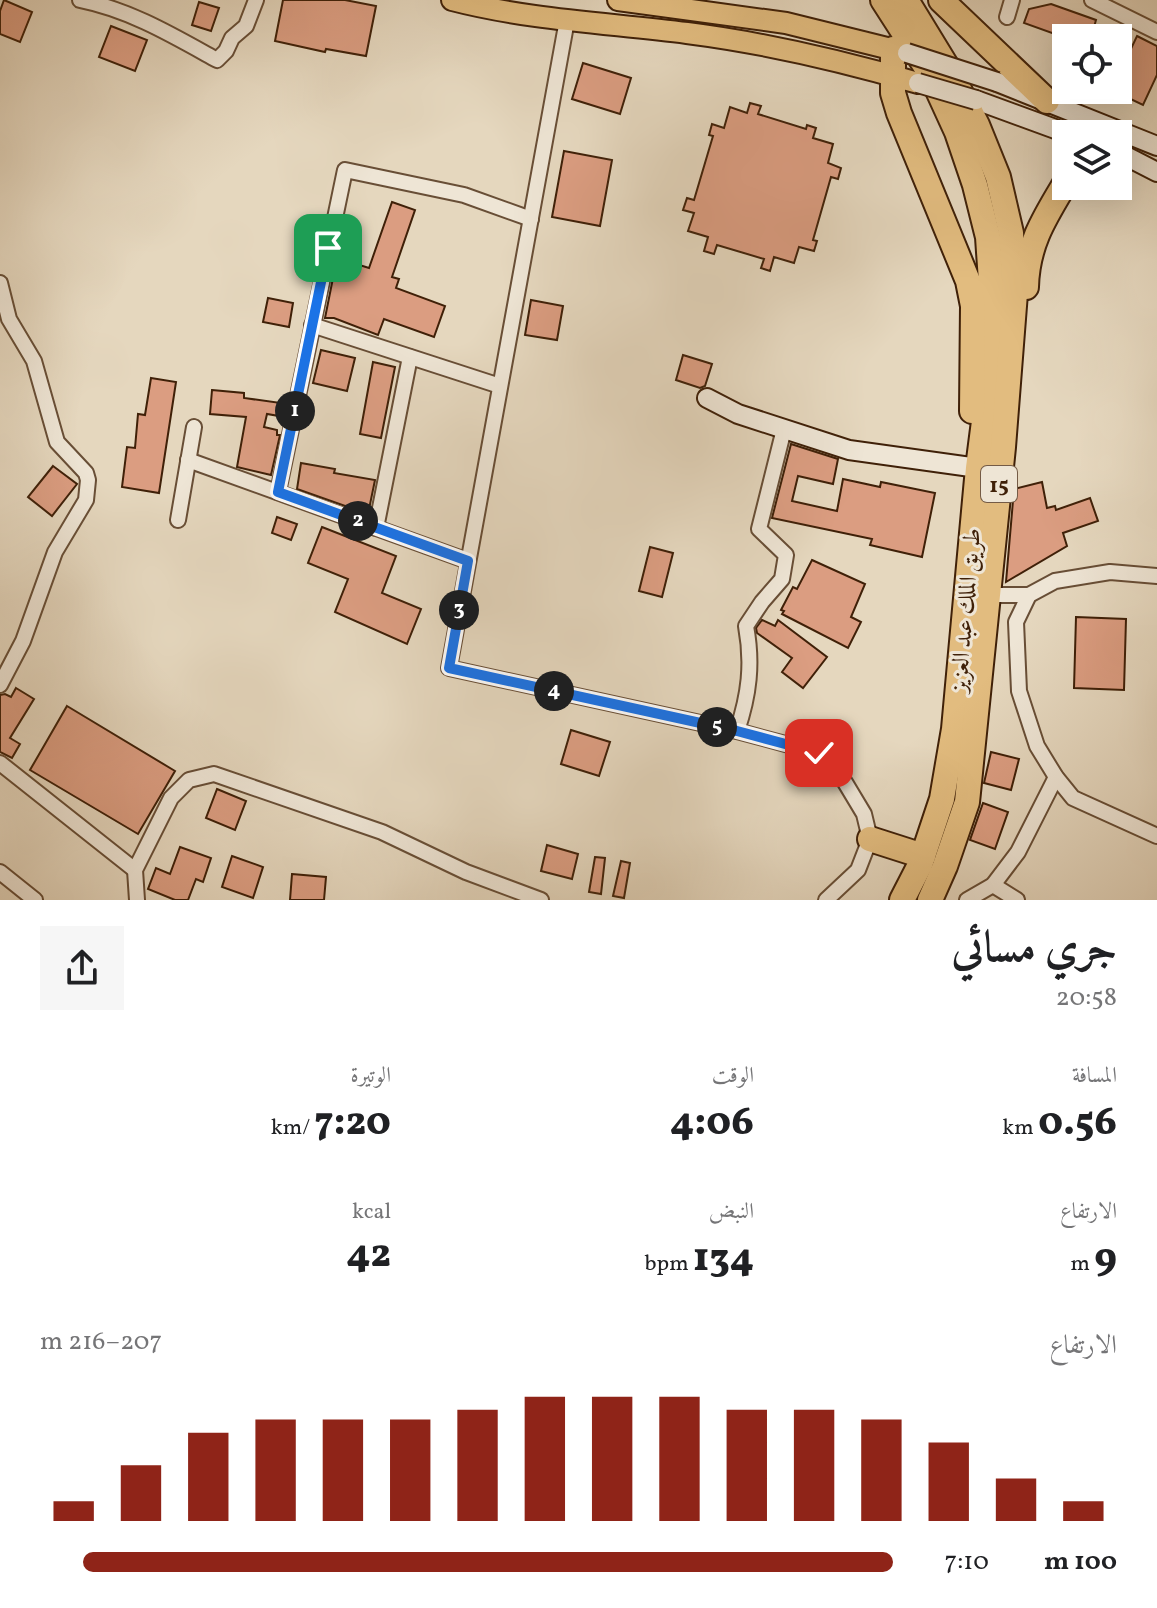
<!DOCTYPE html>
<html lang="ar">
<head>
<meta charset="utf-8">
<style>
  body { margin:0; font-family:Vollkorn,Amiri,serif; background:#f6f6f6; color:#202124; direction:rtl; height:100vh; display:flex; flex-direction:column; font-size:30px; white-space:nowrap }
  * { box-sizing:border-box; margin:0 }
  p { font-size:26px; color:#757577 }
  .icon { flex:none; width:44px; height:44px; fill:none; stroke:currentColor; stroke-width:2; stroke-linecap:round; stroke-linejoin:round }
  .map { position:relative; height:900px; overflow:hidden; direction:ltr }
  .details { display:flex; flex-direction:column; background:#fff; flex:1 }
  .details>* { flex:none }
  .fabs { position:absolute; left:1052px; top:24px; display:grid; gap:16px }
  .fabs a { display:grid; place-items:center; width:80px; height:80px; border-radius:0px; background:#fff; box-shadow:0 8px 32px #0002; font-size:40px }
  .pin { position:absolute; display:grid; place-items:center; width:68px; height:68px; color:#fff; margin:-34px; border-radius:16px; box-shadow:0 4px 12px #0006 }
  .km { position:absolute; width:40px; height:40px; margin:-20px; border-radius:50%; background:#222; color:#fff; font-size:22px; line-height:40px; text-align:center }
  .round { display:grid; place-items:center; flex:none; width:84px; height:84px; border-radius:0px; background:#f6f6f6 }
  .summary { display:flex; align-items:center; justify-content:space-between; height:136px; padding:0 40px }
  h1 { font-size:44px; font-weight:800; line-height:60px }
  .figures { display:grid; grid-template-columns:repeat(3,1fr); gap:12px; height:136px; padding:8px 40px }
  .figures div { display:grid; align-content:center }
  .figures b { font-size:40px; font-weight:800 }
  .figures small { font-size:22px; font-weight:400 }
  .figures p { font-size:22px }
  .chart { height:224px; padding:16px 40px }
  .chart p { display:flex; justify-content:space-between }
  .chart svg { width:100%; height:144px; margin-top:8px; stroke:#8f2418; stroke-width:6 }
  ul { padding:0 40px; list-style:none; font-size:26px }
  li { display:grid; grid-template-columns:128px 96px 1fr; align-items:center; height:60px }
  li i { height:20px; border-radius:10px; background:#8f2418 }
  .map>svg:first-child { display:block }
  .building { fill:#db9d81; stroke:#3f2008; stroke-width:2 }
  .lines { fill:none; stroke-linecap:round; stroke-linejoin:round }
  .street-casing { stroke:#684e36; stroke-width:18 }
  .secondary-casing { stroke:#3f2008; stroke-width:22 }
  .primary-casing { stroke:#3f2008; stroke-width:24 }
  .highway-casing { stroke:#3f2008; stroke-width:28 }
  .street { stroke:#eee5d5; stroke-width:14 }
  .secondary { stroke:#eee5d5; stroke-width:18 }
  .primary { stroke:#e2bc7f; stroke-width:20 }
  .highway { stroke:#e2bc7f; stroke-width:24 }
  .secondary-bridge-casing { stroke:#3f2008; stroke-width:22; stroke-linecap:butt }
  .secondary-bridge { stroke:#eee5d5; stroke-width:18 }
  .route-casing { stroke:#fff; stroke-width:16 }
  .route { stroke:#1a73e8; stroke-width:10 }
  .labels { text-anchor:middle; stroke-width:6; stroke-linejoin:round; paint-order:stroke }
  .shield { fill:#eee5d5; stroke:#745b46; stroke-width:2 }
  .shield-label { font-size:22px; font-weight:bold; fill:#3f2008 }
  .street-label { font-size:24px; fill:#3f2008; stroke:#eee5d5 }
</style>
</head>
<body>
<div class="map">
<svg width="1157" height="900" viewBox="0 0 1157 900">
  <rect width="100%" height="100%" fill="#e5d7be"/>
  <filter id="stains"><feTurbulence type="fractalNoise" baseFrequency=".0025" numOctaves="4"/><feColorMatrix values="0 0 0 0 .2 0 0 0 0 .09 0 0 0 0 .02 0 0 0 .5 -.17"/></filter>
  <radialGradient id="worn" r=".72"><stop offset=".6" stop-color="#630" stop-opacity="0"/><stop offset="1" stop-color="#630" stop-opacity=".3"/></radialGradient>
  <g class="building">
    <polygon points="4,0 32,12 20,42 0,34 0,11"/>
    <polygon points="283,0 345,0 376,6 366,56 326,49 325,52 275,41"/>
    <polygon points="199,2 219,8 211,31 192,25"/>
    <polygon points="1051,4 1096,20 1091,38 1066,38 1024,23 1029,9"/>
    <polygon points="111,26 147,40 135,71 99,57"/>
    <polygon points="1137,36 1157,46 1157,75 1143,105 1118,93 1118,76"/>
    <polygon points="583,63 631,78 620,114 572,99"/>
    <polygon points="750,103 761,106 758,114 806,129 807,125 816,128 813,138 833,144 828,163 841,168 838,179 831,177 813,240 817,241 814,251 799,247 794,263 774,257 770,271 761,268 764,259 717,245 714,254 704,251 708,237 688,231 694,213 683,210 687,198 694,200 713,136 709,135 712,124 724,128 730,107 747,113"/>
    <polygon points="564,151 612,160 600,226 552,217"/>
    <polygon points="392,202 415,210 392,277 399,279 396,288 445,306 434,337 384,319 378,335 334,318 325,318 337,258 369,268"/>
    <polygon points="268,298 293,303 289,327 263,322"/>
    <polygon points="531,300 563,306 557,340 525,335"/>
    <polygon points="321,350 355,358 347,391 313,383"/>
    <polygon points="683,355 712,364 705,386 700,388 676,380"/>
    <polygon points="373,362 395,367 381,438 360,434"/>
    <polygon points="151,378 176,382 159,493 122,487 127,447 135,448 138,414 145,415"/>
    <polygon points="212,390 244,393 244,398 281,403 279,416 267,414 264,427 277,430 277,435 280,435 271,475 237,467 246,417 210,414"/>
    <polygon points="791,444 838,459 833,484 798,476 792,501 837,511 843,479 880,487 881,482 935,493 922,557 870,545 872,539 772,518"/>
    <polygon points="301,463 335,469 334,473 375,480 368,514 297,489"/>
    <polygon points="53,466 77,484 52,516 28,497"/>
    <polygon points="1042,482 1047,508 1055,506 1056,510 1090,498 1098,521 1063,533 1067,546 1006,582 1014,489"/>
    <polygon points="277,517 297,524 291,540 272,533"/>
    <polygon points="322,527 396,556 382,593 421,609 407,644 335,612 348,579 308,563"/>
    <polygon points="650,547 673,553 662,597 639,591"/>
    <polygon points="812,560 865,584 851,617 861,622 848,648 782,614 784,611 781,610 793,587 797,589"/>
    <polygon points="1076,617 1126,619 1124,690 1074,688"/>
    <polygon points="762,620 775,626 778,620 827,657 803,688 782,672 792,658 757,633 756,628"/>
    <polygon points="16,688 34,699 10,738 20,744 12,758 0,752 0,695 5,694 11,697"/>
    <polygon points="67,706 175,771 138,834 30,770"/>
    <polygon points="571,730 610,742 599,776 561,764"/>
    <polygon points="991,752 1019,759 1011,790 984,783"/>
    <polygon points="217,789 246,801 235,830 206,818"/>
    <polygon points="983,803 1008,812 995,849 970,840"/>
    <polygon points="547,845 578,854 572,879 541,871"/>
    <polygon points="180,847 211,858 203,882 196,879 188,900 175,900 148,889 156,868 170,874"/>
    <polygon points="232,856 263,867 253,898 222,887"/>
    <polygon points="595,857 605,858 601,894 589,892"/>
    <polygon points="621,861 630,863 624,898 613,896"/>
    <polygon points="292,874 326,877 324,900 290,900"/>
  </g>
  <g class="lines">
    <g class="street-casing">
      <g id="street">
        <path d="M80 0C130 10 172 35 217 60L226 51 232 38 246 26 256 0"/>
        <polyline points="1092,0 1157,32"/>
        <polyline points="1007,17 1012,0"/>
        <polyline points="567,20 449,668 737,731 819,753 834,764 864,814 870,839 858,870 826,900"/>
        <polyline points="0,283 9,319 34,361 57,442 86,473 88,480 86,500 55,552 23,641 0,685"/>
        <polyline points="312,325 500,386"/>
        <polyline points="188,460 468,561"/>
        <polyline points="278,492 345,170 464,195 531,219"/>
        <polyline points="178,520 194,427"/>
        <polyline points="376,528 410,357"/>
        <polyline points="1157,576 1110,572 1055,581 1029,595 1016,622 1019,691 1037,746 1056,777 1073,798 1157,836"/>
        <polyline points="989,595 1029,595"/>
        <path d="M737 731C749 695 753 664 746 626L762 602 782 579 786 555 759 529 784 429"/>
        <polyline points="0,763 135,870"/>
        <polyline points="0,872 35,900"/>
        <polyline points="993,885 1017,900"/>
        <polyline points="137,900 135,870 171,798 189,780 214,774 382,832 466,872 541,900"/>
        <polyline points="967,900 993,885 1018,852 1056,777"/>
      </g>
    </g>
    <g class="secondary-casing">
      <g id="secondary">
        <polyline points="997,82 1157,146"/>
        <polyline points="976,100 1069,134"/>
        <polyline points="1118,152 1157,172"/>
        <polyline points="707,398 738,414 849,450 978,468"/>
      </g>
    </g>
    <g class="primary-casing">
      <g id="primary">
        <path d="M452 0C529 20 609 23 687 33 766 43 842 61 918 83"/>
        <polyline points="618,0 786,23 907,53"/>
      </g>
    </g>
    <g class="highway-casing">
      <g id="highway">
        <polyline points="883,0 930,73 957,132 975,185 988,237 992,296 993,351 978,468 954,729 942,799 920,865 902,900"/>
        <polyline points="906,0 950,72 977,125 998,177 1011,233 1015,293 1003,447 967,802 945,866 930,900"/>
        <polyline points="941,0 1047,101"/>
        <polyline points="893,49 893,93 899,113 968,281 973,306 972,411"/>
        <path d="M1026 287C1027 244 1045 217 1066 182"/>
        <polyline points="870,839 923,856"/>
      </g>
    </g>
    <use href="#street" class="street"/>
    <use href="#secondary" class="secondary"/>
    <use href="#primary" class="primary"/>
    <use href="#highway" class="highway"/>
    <g class="secondary-bridge-casing">
      <g id="secondary-bridge">
        <polyline points="907,53 997,82"/>
        <polyline points="918,83 976,100"/>
      </g>
    </g>
    <use href="#secondary-bridge" class="secondary-bridge"/>
  </g>
  <g class="lines">
    <g class="route-casing">
      <polyline id="route" points="328,248 278,492 468,561 449,668 737,731 819,753"/>
    </g>
    <use href="#route" class="route"/>
  </g>
  <g class="labels">
    <rect class="shield" x="981" y="466" width="36" height="36" rx="6"/>
    <g class="shield-label">
      <text x="999" y="492">15</text>
    </g>
    <g class="street-label">
      <text transform="translate(965 610) rotate(-85)" y="8">طريق الملك عبد العزيز</text>
    </g>
  </g>
  <rect width="100%" height="100%" filter="url(#stains)"/>
  <rect width="100%" height="100%" fill="url(#worn)"/>
</svg>
<div class="fabs">
<a><svg class="icon" aria-label="locate" viewBox="0 0 24 24"><circle cx="12" cy="12" r="6"/><path d="M12 2v4M12 18v4M2 12h4M18 12h4"/></svg></a>
<a><svg class="icon" aria-label="layers" viewBox="0 0 24 24"><path d="M12 4l9 5-9 5-9-5zM3 14l9 5 9-5"/></svg></a>
</div>
<div class="pin" style="left:328px;top:248px;background:#1e9e55"><svg class="icon" aria-label="arrive" viewBox="0 0 24 24"><path d="M6 21V4h12l-3 4 3 4H6"/></svg></div>
<div class="pin" style="left:819px;top:753px;background:#d93025"><svg class="icon" aria-label="check" viewBox="0 0 24 24"><path d="M5 12l5 5 9-10"/></svg></div>
<b class="km" style="left:295px;top:411px">1</b>
<b class="km" style="left:358px;top:521px">2</b>
<b class="km" style="left:459px;top:610px">3</b>
<b class="km" style="left:554px;top:691px">4</b>
<b class="km" style="left:717px;top:727px">5</b>
</div>
<section class="details">
<div class="summary"><div><h1>جري مسائي</h1><p>20:58</p></div><a class="round"><svg class="icon" aria-label="share" viewBox="0 0 24 24"><path d="M12 15V3M7 8l5-5 5 5M5 13v7h14v-7"/></svg></a></div>
<div class="figures">
<div><p>المسافة</p><b>0.56<small> km</small></b></div>
<div><p>الوقت</p><b>4:06</b></div>
<div><p>الوتيرة</p><b>7:20<small> /km</small></b></div>
</div>
<div class="figures">
<div><p>الارتفاع</p><b>9<small> m</small></b></div>
<div><p>النبض</p><b>134<small> bpm</small></b></div>
<div><p>kcal</p><b>42</b></div>
</div>
<div class="chart"><p><span>الارتفاع</span>207–216 m</p>
<svg viewBox="0 0 160 44" preserveAspectRatio="none"><path d="M5 44V38M15 44V27M25 44V17M35 44V13M45 44V13M55 44V13M65 44V10M75 44V6M85 44V6M95 44V6M105 44V10M115 44V10M125 44V13M135 44V20M145 44V31M155 44V38"/></svg>
</div>
<ul>
<li><b>100 m</b>7:10<i style="width:95%"></i></li>
</ul>
</section>
</body>
</html>
